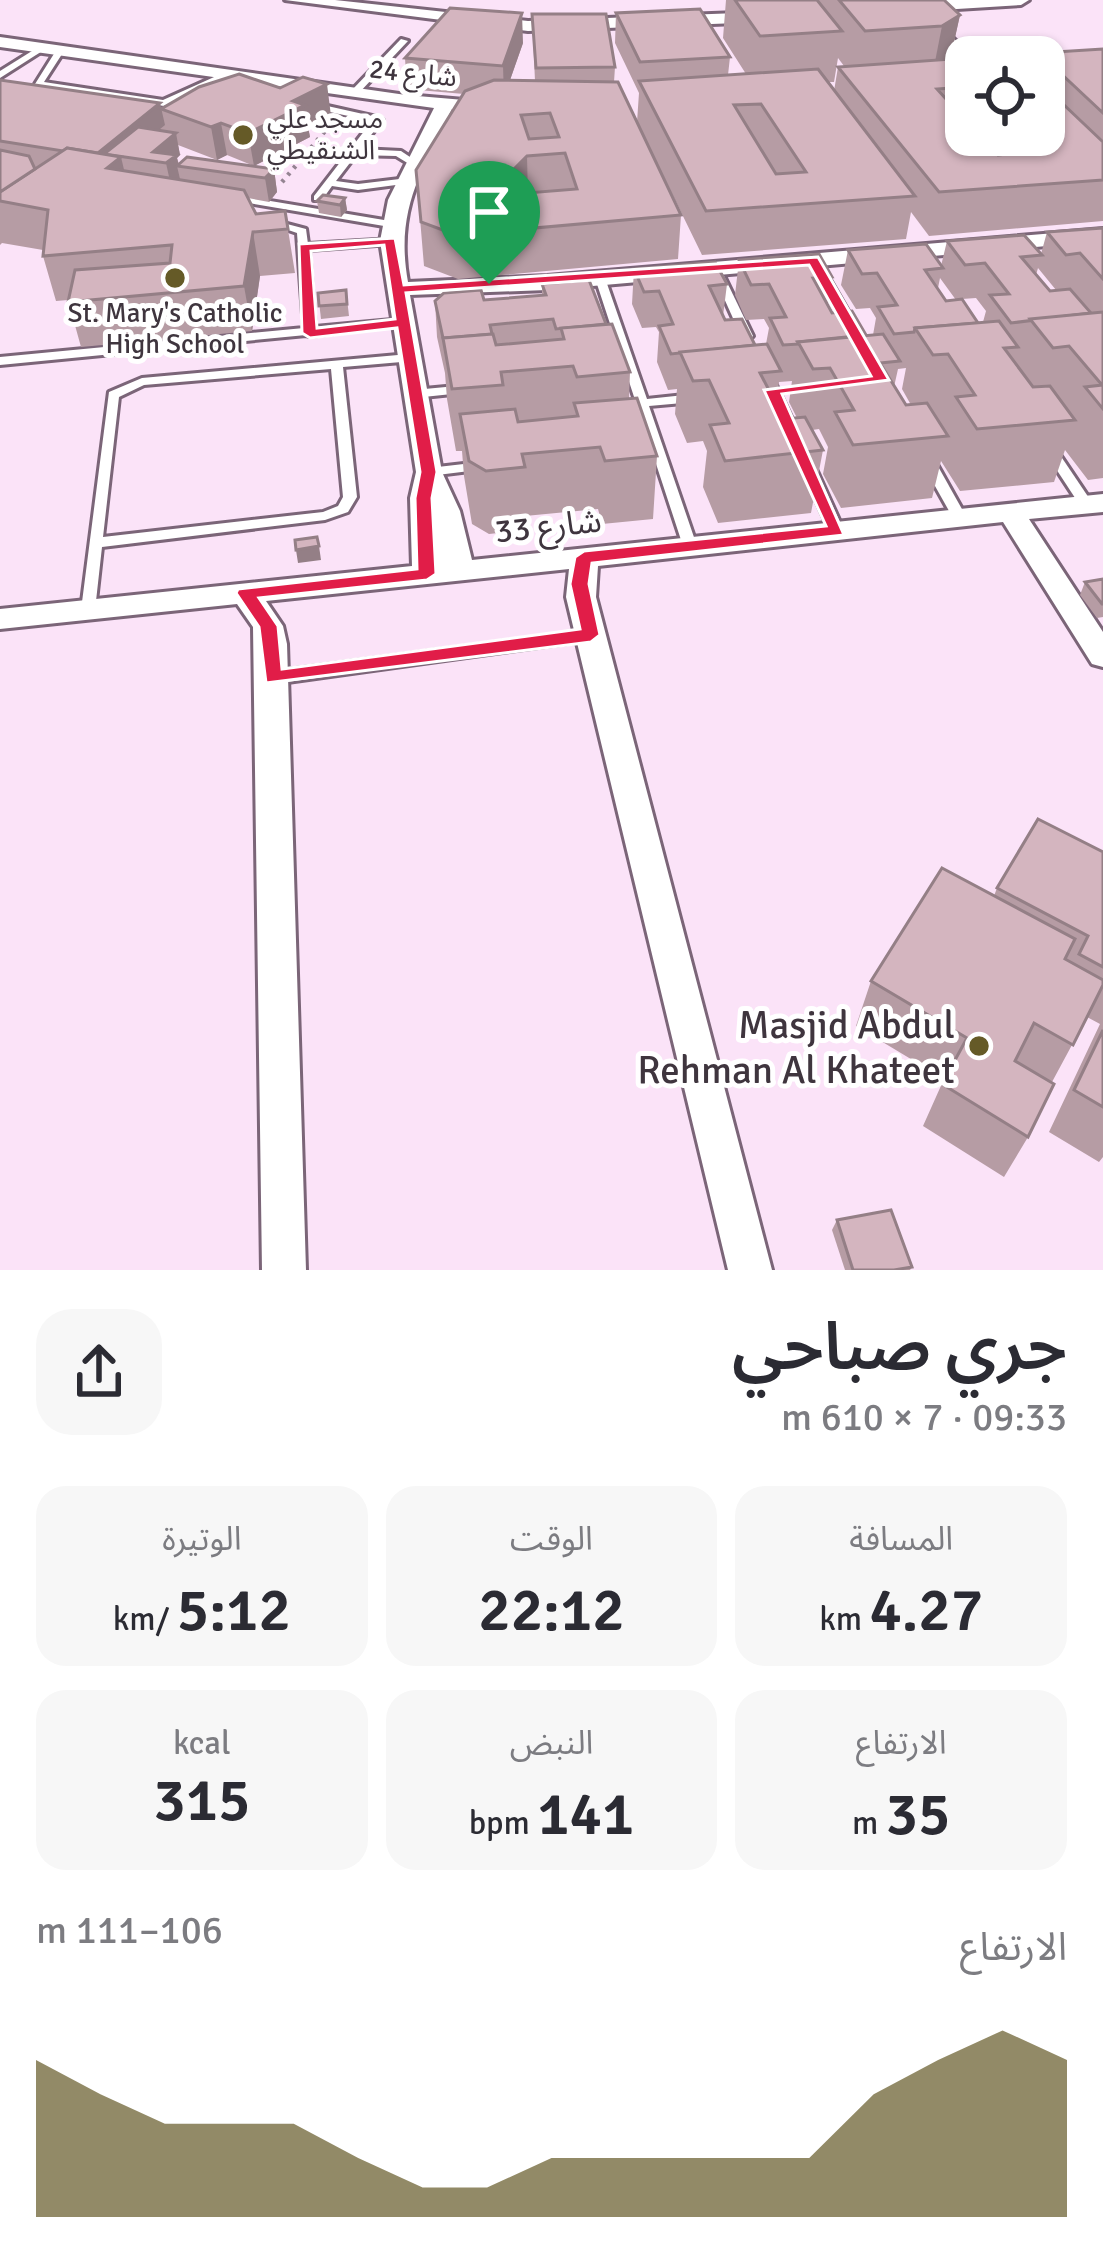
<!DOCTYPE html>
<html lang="ar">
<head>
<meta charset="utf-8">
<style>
  body { margin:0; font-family:Signika,"Noto Sans Arabic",sans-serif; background:#f7f7f7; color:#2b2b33; direction:rtl; height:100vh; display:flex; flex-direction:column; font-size:45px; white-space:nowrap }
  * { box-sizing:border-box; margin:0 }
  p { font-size:39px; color:#7c7c81 }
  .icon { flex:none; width:66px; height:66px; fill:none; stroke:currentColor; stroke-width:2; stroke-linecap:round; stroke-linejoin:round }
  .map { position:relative; height:1270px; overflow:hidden; direction:ltr }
  .sheet { display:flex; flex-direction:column; background:#fff; flex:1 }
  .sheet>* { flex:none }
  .tools { position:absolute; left:945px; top:36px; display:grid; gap:24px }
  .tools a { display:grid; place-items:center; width:120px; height:120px; border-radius:24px; background:#fff; box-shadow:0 3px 9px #0004; font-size:60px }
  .pin { position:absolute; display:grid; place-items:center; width:102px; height:102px; color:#fff; margin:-123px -51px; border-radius:50% 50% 50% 0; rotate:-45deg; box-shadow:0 0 12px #0007 }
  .pin .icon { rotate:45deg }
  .round { display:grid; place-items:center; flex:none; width:126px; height:126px; border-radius:36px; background:#f7f7f7 }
  .overview { display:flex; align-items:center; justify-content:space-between; height:204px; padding:0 36px }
  h1 { font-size:66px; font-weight:600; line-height:90px }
  .stats { display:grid; grid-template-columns:repeat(3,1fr); gap:18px; height:204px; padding:12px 36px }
  .stats div { display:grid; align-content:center; border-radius:30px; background:#f7f7f7; text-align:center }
  .stats b { font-size:60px; font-weight:600 }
  .stats small { font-size:33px; font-weight:400 }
  .stats p { font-size:33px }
  .chart { height:336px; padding:24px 36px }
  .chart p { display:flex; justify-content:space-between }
  .chart svg { width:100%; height:216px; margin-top:12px; fill:#655a27; opacity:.7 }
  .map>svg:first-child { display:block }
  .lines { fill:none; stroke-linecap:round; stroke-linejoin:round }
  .lane-casing { stroke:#7b6578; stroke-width:6 }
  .street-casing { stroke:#7b6578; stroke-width:6 }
  .path { stroke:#948492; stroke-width:4.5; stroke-dasharray:3 6; stroke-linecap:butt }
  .lane { fill:#fff; fill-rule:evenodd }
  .street { fill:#fff; fill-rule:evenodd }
  .wall { fill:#b69ca4; fill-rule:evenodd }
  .shaded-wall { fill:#947f86 }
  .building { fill:#d4b5bf; stroke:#947f86; stroke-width:3; fill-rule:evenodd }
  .route { fill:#e11d48; stroke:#fff; stroke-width:3; fill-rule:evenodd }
  .poi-dot { fill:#655a27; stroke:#fff; stroke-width:4.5 }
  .labels { text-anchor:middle; stroke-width:10; stroke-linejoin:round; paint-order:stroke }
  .far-street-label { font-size:27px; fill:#3f353e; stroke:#fff }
  .far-poi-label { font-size:27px; fill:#3f353e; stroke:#fff; text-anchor:start }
  .street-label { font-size:33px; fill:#3f353e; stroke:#fff }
  .near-poi-label { font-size:39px; fill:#3f353e; stroke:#fff; text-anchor:end }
</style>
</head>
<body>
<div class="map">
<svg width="1103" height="1270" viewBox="0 0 1103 1270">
  <rect width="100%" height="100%" fill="#fbe3f8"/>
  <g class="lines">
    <g class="lane-casing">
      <g id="lane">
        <polygon points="401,39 408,41 357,95 351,95 351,91"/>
        <polygon points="40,46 47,48 0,78 0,71"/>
        <polygon points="57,49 64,51 44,82 163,100 223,73 230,75 164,106 36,86 35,84"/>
        <polygon points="314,103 381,118 383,120 360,149 401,151 422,165 414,167 396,156 356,155 336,181 358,184 408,178 411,179 411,183 358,190 332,186 322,200 314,200 314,196 372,121 311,108 311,104"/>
        <polygon points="229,194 390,221 395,224 390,227 225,199 225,195"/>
        <polygon points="268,219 306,229 308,244 394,239 394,243 390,244 309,250 315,327 403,319 407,320 407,324 310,336 306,335 0,365 0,357 304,328 297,233 268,223"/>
        <polygon points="821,270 826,273 859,330 857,332 853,333 847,330 816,273"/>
        <polygon points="719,273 724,276 753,336 751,338 743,338 741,336 714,276"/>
        <polygon points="600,275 605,278 647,399 694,394 700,398 694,402 649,406 697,546 695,549 690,551 683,546 595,278"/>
        <path d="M409 354 415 358 413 361 343 367 357 497 348 512 325 520 102 547 95 610 88 615 83 614 81 610 109 392 142 378ZM331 369 343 497 338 506 323 512 103 537 119 397 144 385Z"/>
        <polygon points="770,381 776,385 799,434 797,437 789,437 787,434 764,385"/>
        <polygon points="467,385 473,389 471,392 414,398 408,394 414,390"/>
        <polygon points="1051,448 1056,449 1091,501 1093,504 1091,507 1081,507 1045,452"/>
        <polygon points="928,457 935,461 967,518 965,521 960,522 953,518 921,461"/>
        <polygon points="481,462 488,466 486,469 429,476 422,472 429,468"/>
        <polygon points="808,463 815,467 844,531 842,534 837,535 830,531 801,467"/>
        <polygon points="591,630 598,635 596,639 273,684 268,682 265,678 268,674 273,672"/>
      </g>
    </g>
    <g class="street-casing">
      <g id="street">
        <polygon points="285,0 335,0 528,21 765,12 773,17 765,22 528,31"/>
        <polygon points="946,0 1029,0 1021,5 908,12 900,7"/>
        <polygon points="919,16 931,16 972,57 966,57 966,66 919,22"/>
        <path d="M0 37 406 95 499 103V111L493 112 452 109C421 172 395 210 408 282L547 276 1103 229V241L547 290 410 295 442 472 460 511 472 560 1103 494V512L1029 519 1103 632V667L1092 664 1003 522 598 566 596 597 772 1270H728L566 597 569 569 266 601 283 626 287 644 306 1270H262L253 627 237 604 0 629V609L412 566 410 498 416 472 380 241 388 200 434 108 0 47Z"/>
      </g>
    </g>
    <polyline class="path" points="282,182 326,130"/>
    <use href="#lane" class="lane"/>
    <use href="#street" class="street"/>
  </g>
  <g class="wall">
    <path d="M726 0H944L960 15 950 59 966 58V135H1044V57H1038L1039 53 1103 49V221L929 236 911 212 906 239 702 255 637 122 639 93 615 43 616 13 730 57 728 75 746 74 723 38ZM838 58 844 66 838 67 834 91 828 82H834Z"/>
    <polygon points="532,14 615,67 614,82 681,215 678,259 458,279 424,266 416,170 464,94 407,89 405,58 523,43 510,80 535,81"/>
    <polygon points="0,80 162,109 331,116 308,127 310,137 254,166 227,155 217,160 178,145 180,155 177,158 179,164 274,169 277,192 269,202 248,198 256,214 285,211 295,273 260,276 252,331 81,347 68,300 56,301 43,256 43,250 2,243 0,245"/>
    <polygon points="345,198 347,210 341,217 319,213 317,201"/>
    <path d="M1103 228V478L1088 480 1065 450 1054 482 960 491 941 461 932 498 841 508 823 474 828 447 819 429 812 430 823 450 811 513 718 523 703 487 707 451 703 441 687 443 675 414 677 389 668 390 657 362 659 332 656 327 642 328 632 304 634 269 727 284 723 316 725 320 755 345 766 344 769 328 764 319 746 320 735 295 739 260 832 277 828 305 832 313 866 335H873L876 318 870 308 856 309 841 285 848 250 941 266 947 241 1041 254 1047 232ZM1038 268 1056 290 1069 288 1050 291 1036 275ZM940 278 956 300 946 301 938 288ZM976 298 986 311 983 322 978 323 962 299ZM906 368 902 389 911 405H906L894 387 898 369ZM792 381 789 402 797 418 784 419 776 404 779 382Z"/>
    <polygon points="542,284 606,325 630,372 629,399 657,456 653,519 602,524 598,509 525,516 526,530 489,534 472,524 464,476 462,451 456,451 447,399 445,373 437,337 435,301 484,300 542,295"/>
    <polygon points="346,290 349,316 321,319 318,293"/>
    <polygon points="1103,579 1103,617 1097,618 1080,595 1085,582"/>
    <polygon points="1103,852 1103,1157 1099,1162 1049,1132 1100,1024 1087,1017 1052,1082 1028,1137 1004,1177 923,1126 944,1079 856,1026 871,981 994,896 997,888"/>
    <polygon points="837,1220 912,1267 910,1270 845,1270 832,1230"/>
  </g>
  <g class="shaded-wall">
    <polygon points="522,13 523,43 504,97 503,66"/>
    <polygon points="960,15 949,65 932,77 942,26"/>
    <polygon points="327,84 331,116 308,127 310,137 254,166 248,133 293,101"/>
    <polygon points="160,103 165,125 126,157 121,157 131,199 95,156"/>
    <polygon points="221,123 227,155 217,160 211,127"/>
    <polygon points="176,133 180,155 177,158 179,166 177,166 180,179 171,186 166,163 153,152"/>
    <polygon points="527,156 528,198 510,217 509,174"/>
    <polygon points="274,169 277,192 269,202 265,178"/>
    <polygon points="345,198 347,210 341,217 340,205"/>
    <polygon points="253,232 260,276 252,331 244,286"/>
    <polygon points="319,546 321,560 298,563 296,550"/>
  </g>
  <g class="building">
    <polygon points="735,0 817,0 842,31 760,36"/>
    <polygon points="839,0 944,0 960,15 942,26 865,31"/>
    <polygon points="450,8 522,13 503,66 405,58"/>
    <polygon points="700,9 730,57 640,62 616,13"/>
    <polygon points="532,14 606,14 615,67 536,68"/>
    <polygon points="1103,49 1103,113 1039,53"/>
    <polygon points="966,58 966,87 937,89 966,121 966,135 979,135 998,155 1029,152 1012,135 1044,135 1044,86 1103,142 1103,180 939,192 838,67"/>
    <path d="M818 69 915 196 706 211 639 81ZM761 104 806 172 776 174 734 105Z"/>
    <polygon points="239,74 280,88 303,77 327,84 293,101 305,105 248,133 221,123 211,127 161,109 199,87"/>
    <polygon points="0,80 160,103 98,153 67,148 63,151 0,141"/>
    <path d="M494 80 618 82 681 215 456 235 421 222 416 170 465 91ZM550 113 559 137 529 139 521 115ZM565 153 577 189 515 194 509 174 527 156Z"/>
    <polygon points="138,127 176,133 153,152 177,155 166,163 104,154"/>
    <polygon points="67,148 121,157 107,168 244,190 256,214 285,211 288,229 253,232 244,286 68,302 75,270 170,263 172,245 43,256 48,210 0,201 0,192"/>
    <polygon points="0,150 29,156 35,169 0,192"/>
    <polygon points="187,157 274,169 265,178 177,166"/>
    <polygon points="323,195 345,198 340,205 317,201"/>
    <polygon points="1103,228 1103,279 1080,253 1066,255 1047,232"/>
    <polygon points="1024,235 1042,255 1021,257 1050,291 1070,289 1091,313 1011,323 990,295 1009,294 985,263 965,265 947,241"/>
    <polygon points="926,244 943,268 925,270 946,301 962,299 978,323 915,328 914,332 894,334 878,307 897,305 877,273 862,274 848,250"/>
    <polygon points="819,254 832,277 813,278 832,313 852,311 866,335 798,342 800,344 783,345 770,318 786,317 769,284 751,285 739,260"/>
    <polygon points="715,262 727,284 709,286 725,320 742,319 755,345 671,354 659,326 673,324 659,291 644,292 634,269"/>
    <polygon points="589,280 606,324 556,329 553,319 490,325 492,334 443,338 435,301 444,293 481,290 484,300 546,295 542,284"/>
    <polygon points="346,290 347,304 319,306 318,293"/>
    <polygon points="1103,312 1103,409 1085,387 1102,385 1069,346 1053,348 1030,319"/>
    <polygon points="999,321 1018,347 1004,348 1033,387 1050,386 1075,420 977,429 956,397 975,395 948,354 933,355 915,328"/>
    <polygon points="612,324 630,372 577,377 573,366 501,372 503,385 452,389 443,338 493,334 496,345 564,339 561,328"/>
    <polygon points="883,334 900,361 880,363 906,405 927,403 948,436 853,445 835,412 854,410 830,368 813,369 798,342"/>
    <polygon points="767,344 781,371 760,373 784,419 805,417 823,450 725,461 710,425 729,423 709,380 693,381 680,352"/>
    <polygon points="637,398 657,456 605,461 600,447 522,454 525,467 486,471 469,461 460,414 515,409 518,422 578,416 574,403"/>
    <polygon points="317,537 319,546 296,550 295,540"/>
    <polygon points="1103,579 1103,604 1102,604 1085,582"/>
    <polygon points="1038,819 1103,852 1103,967 1079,954 1088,936 997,888"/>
    <polygon points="942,868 1075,939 1065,959 1103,980 1103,985 1073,1045 1034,1023 1015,1061 1054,1084 1028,1137 942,1084 967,1038 871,981"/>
    <polygon points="1103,1030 1103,1107 1074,1090"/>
    <polygon points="891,1210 912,1267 894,1270 853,1270 837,1220"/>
  </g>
  <path class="route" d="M395 238 404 285 818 257 889 380 782 394 844 535 592 563 589 584 600 635 591 642 266 683 259 627 236 593 238 589 417 569 415 498 420 472 397 328 310 338 302 333 299 244ZM384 245 395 319 317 328 311 251ZM809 265 871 376 764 390 826 526 584 551 575 557 570 584 580 629 282 669 278 626 259 598 427 580 436 574 432 498 437 472 406 293Z"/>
  <g class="poi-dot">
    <circle cx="243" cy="135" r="12"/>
    <circle cx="175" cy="278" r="12"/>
    <circle cx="979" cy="1046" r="12"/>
  </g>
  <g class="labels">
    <g class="far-street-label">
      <text transform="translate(413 73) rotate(6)" y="9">شارع 24</text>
    </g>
    <g class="far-poi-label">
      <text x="267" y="128">مسجد علي<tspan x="267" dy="31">الشنقيطي</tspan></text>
      <text x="175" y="322" text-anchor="middle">St. Mary's Catholic<tspan x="175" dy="31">High School</tspan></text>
    </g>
    <g class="street-label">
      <text transform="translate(548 525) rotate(-6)" y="12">شارع 33</text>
    </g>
    <g class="near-poi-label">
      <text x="955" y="1038">Masjid Abdul<tspan x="955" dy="45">Rehman Al Khateet</tspan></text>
    </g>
  </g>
</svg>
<div class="tools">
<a><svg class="icon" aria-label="locate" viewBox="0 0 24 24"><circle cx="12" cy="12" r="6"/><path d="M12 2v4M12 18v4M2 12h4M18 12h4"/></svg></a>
</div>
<div class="pin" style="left:489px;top:284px;background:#1e9e55"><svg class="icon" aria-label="arrive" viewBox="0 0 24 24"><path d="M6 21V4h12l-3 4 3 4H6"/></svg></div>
</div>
<section class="sheet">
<div class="overview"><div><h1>جري صباحي</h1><p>09:33 · 7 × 610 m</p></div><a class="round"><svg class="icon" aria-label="share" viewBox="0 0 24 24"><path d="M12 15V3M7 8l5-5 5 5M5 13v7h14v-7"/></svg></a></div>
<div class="stats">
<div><p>المسافة</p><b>4.27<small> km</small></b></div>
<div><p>الوقت</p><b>22:12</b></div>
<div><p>الوتيرة</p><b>5:12<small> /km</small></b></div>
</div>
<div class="stats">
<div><p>الارتفاع</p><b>35<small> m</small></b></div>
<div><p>النبض</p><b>141<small> bpm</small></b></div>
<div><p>kcal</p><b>315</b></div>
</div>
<div class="chart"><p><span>الارتفاع</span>106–111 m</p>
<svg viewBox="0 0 160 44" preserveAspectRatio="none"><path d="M0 44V12L10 19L20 25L30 25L40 25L50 32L60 38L70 38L80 32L90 32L100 32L110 32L120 32L130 19L140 12L150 6L160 12V44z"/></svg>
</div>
</section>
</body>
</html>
